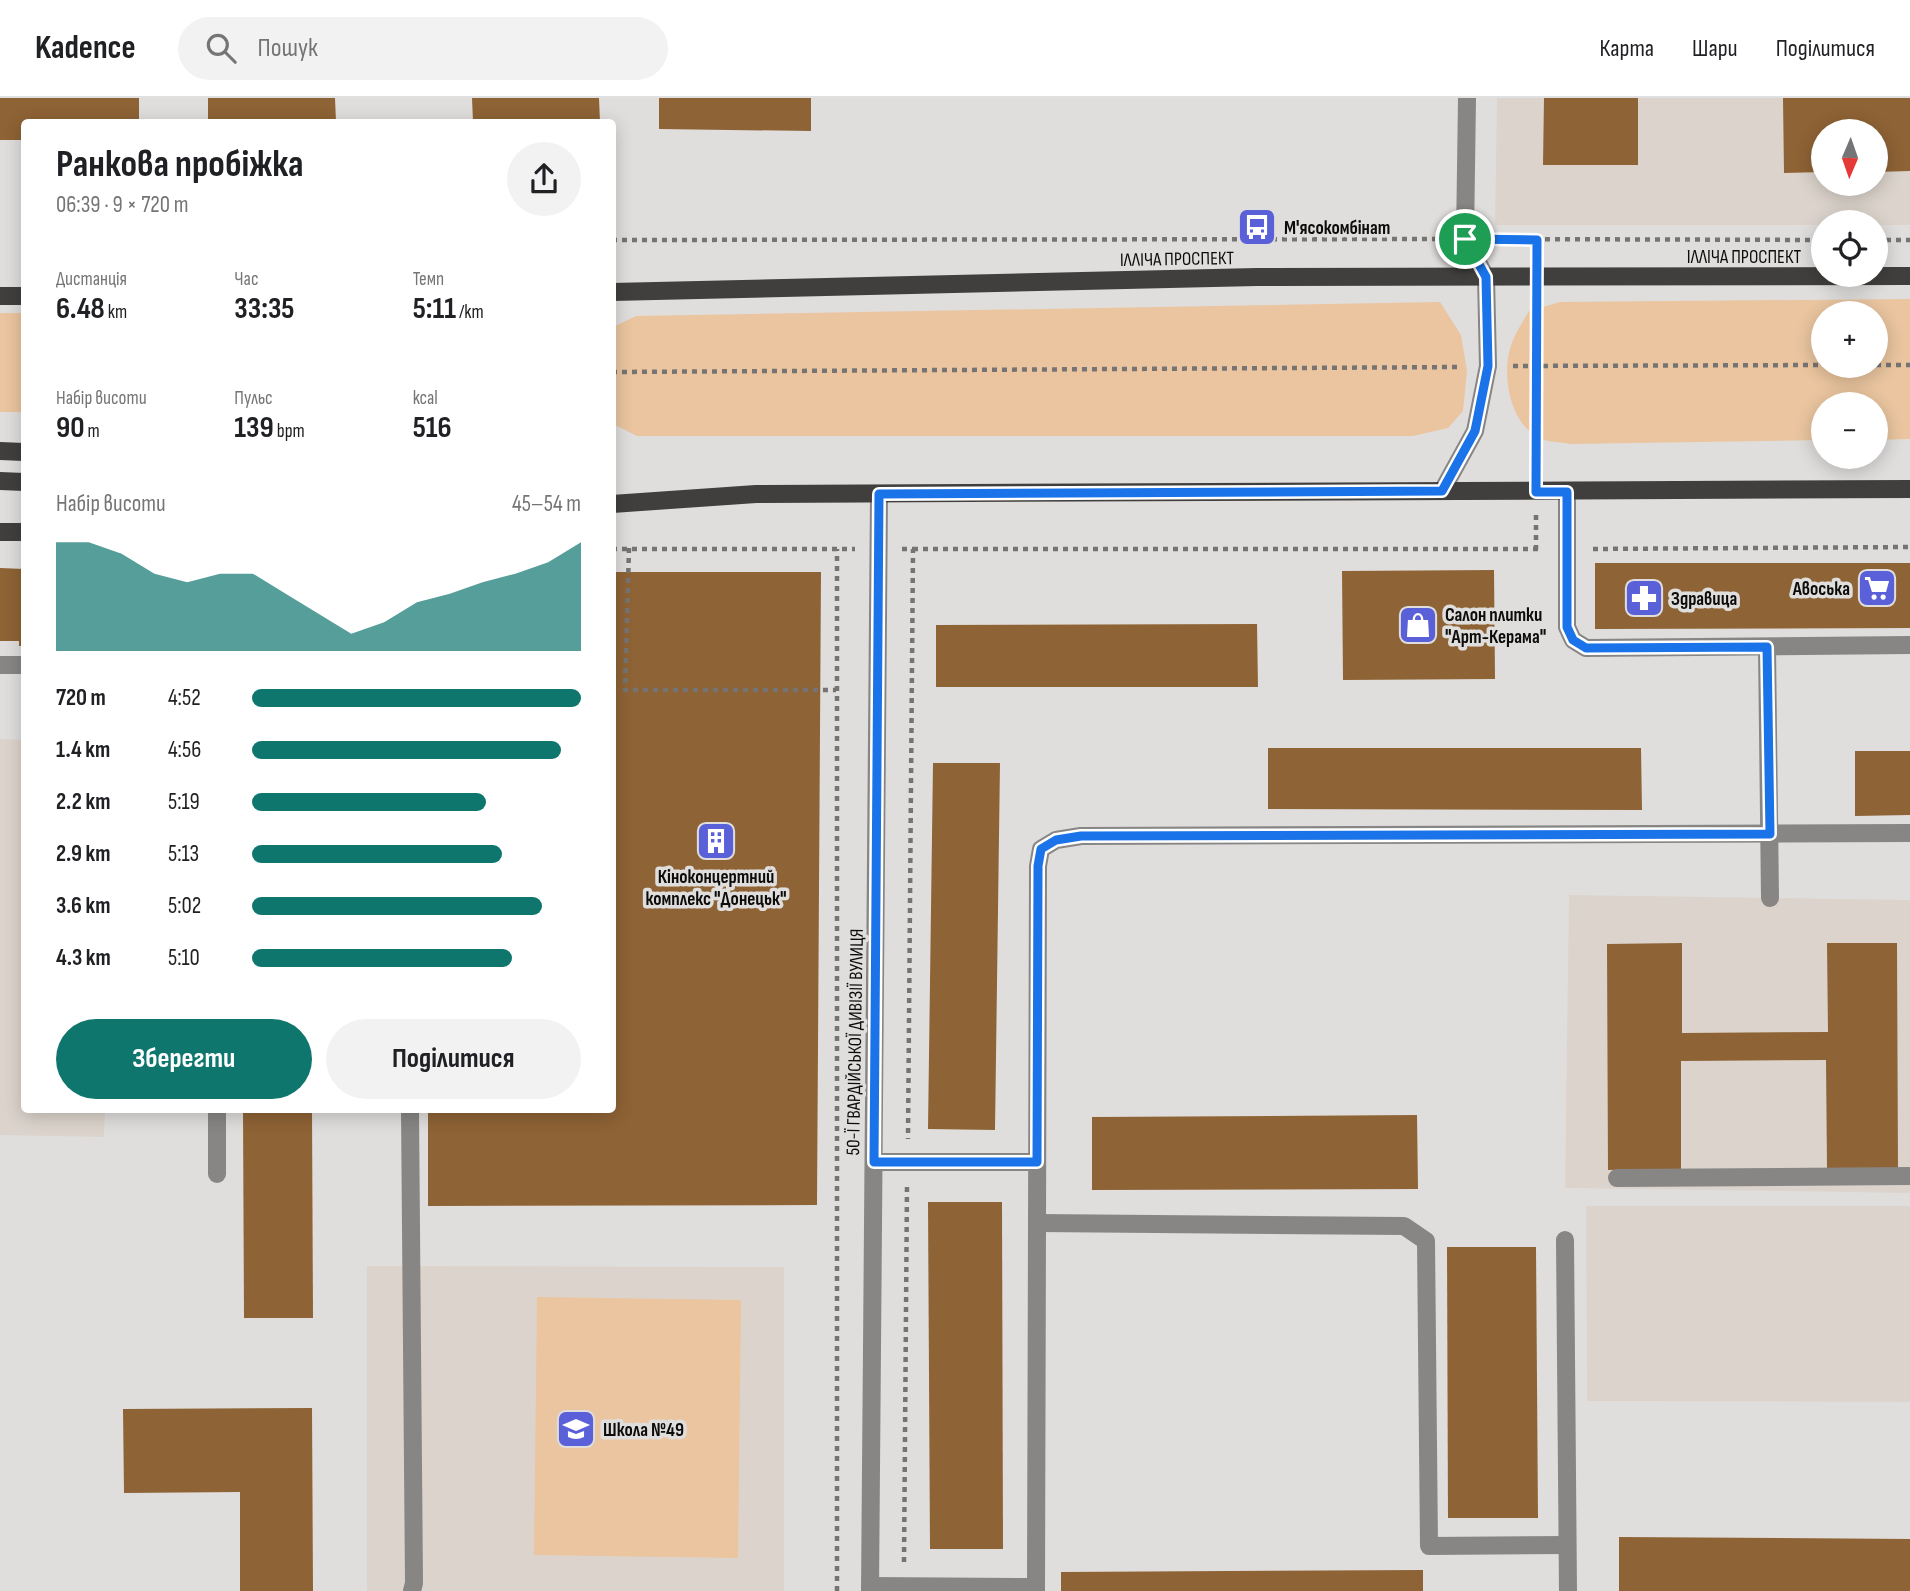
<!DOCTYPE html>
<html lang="uk">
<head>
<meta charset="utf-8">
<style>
  body { margin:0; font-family:"Sofia Sans Condensed",sans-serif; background:#f2f2f2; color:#202124; height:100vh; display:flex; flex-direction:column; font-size:26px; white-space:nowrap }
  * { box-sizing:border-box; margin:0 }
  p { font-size:23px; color:#757577 }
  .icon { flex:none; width:38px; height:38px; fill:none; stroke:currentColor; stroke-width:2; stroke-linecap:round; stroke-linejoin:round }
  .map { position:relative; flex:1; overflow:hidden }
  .drawer { position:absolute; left:21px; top:21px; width:595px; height:994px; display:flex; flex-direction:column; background:#fff; border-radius:7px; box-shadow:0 4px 18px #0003 }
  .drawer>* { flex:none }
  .needle { width:46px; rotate:182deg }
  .controls { position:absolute; left:1811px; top:21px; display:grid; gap:14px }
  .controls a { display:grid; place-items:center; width:77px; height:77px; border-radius:50%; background:#fff; box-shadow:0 4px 18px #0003; font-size:35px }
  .pin { position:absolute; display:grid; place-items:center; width:60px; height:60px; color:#fff; margin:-30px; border:4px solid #fff; border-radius:50%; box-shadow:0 2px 7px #0007 }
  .round { display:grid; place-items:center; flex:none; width:74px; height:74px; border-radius:37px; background:#f2f2f2 }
  .summary { display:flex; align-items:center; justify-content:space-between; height:119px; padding:0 35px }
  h1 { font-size:38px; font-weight:700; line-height:52px }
  .metrics { display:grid; grid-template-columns:repeat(3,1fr); gap:10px; height:119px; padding:7px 35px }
  .metrics div { display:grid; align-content:center }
  .metrics b { font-size:30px; font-weight:700 }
  .metrics small { font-size:19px; font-weight:400 }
  .metrics p { font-size:19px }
  .chart { height:196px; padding:14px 35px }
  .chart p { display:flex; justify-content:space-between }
  .chart svg { width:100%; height:126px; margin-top:7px; fill:#0f766e; opacity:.7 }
  .primary-button { display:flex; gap:14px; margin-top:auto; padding:14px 35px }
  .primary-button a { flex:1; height:80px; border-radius:42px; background:#0f766e; color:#fff; font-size:28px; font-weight:700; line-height:80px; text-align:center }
  .primary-button a+a { background:#f2f2f2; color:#202124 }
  ul { padding:0 35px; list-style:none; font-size:23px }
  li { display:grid; grid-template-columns:112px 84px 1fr; align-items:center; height:52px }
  li i { height:18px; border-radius:9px; background:#0f766e }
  header { display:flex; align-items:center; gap:42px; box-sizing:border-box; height:98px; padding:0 35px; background:#fff; border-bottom:2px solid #e0e0e0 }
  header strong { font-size:33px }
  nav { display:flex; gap:38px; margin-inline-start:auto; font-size:24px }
  .search { width:490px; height:63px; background:#f2f2f2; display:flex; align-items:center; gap:18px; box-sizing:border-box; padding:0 24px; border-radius:38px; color:#757577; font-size:26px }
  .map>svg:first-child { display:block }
  .built { fill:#dcd4cc; fill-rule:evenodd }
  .green { fill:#eac59f; fill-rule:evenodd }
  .building { fill:#8e6335 }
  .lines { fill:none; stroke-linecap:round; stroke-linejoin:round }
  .path { stroke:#767473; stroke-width:4.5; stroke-dasharray:5 5; stroke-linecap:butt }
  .minor { stroke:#878685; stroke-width:18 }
  .major { stroke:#413f3d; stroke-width:18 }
  .route-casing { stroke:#fff; stroke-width:14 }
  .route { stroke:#1a73e8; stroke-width:9 }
  .labels { text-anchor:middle; stroke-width:7; stroke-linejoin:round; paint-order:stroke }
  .poi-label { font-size:19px; font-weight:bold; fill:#0d0c0b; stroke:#e0dedc; text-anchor:start }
  .street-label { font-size:19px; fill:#0d0c0b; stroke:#e0dedc }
</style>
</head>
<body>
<header>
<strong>Kadence</strong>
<div class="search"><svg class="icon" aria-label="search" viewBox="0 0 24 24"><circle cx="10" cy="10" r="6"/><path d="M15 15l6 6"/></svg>Пошук</div>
<nav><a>Карта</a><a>Шари</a><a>Поділитися</a></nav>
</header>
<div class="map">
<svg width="1910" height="1493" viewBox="0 0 1910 1493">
  <rect width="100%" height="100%" fill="#e0dedc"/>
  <g class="built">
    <path d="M1497 0H1910V127H1876V124H1824L1823 127H1495ZM1824 33H1876V86H1824Z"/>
    <polygon points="0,641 24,642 24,1012 105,1012 104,1039 0,1037"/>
    <polygon points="1569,797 1910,802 1910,1095 1565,1090"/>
    <polygon points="1586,1108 1910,1108 1910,1304 1587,1303"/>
    <polygon points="367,1168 784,1169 784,1493 367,1493"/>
  </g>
  <g class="green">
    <path d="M1910 201V341L1876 342V306H1824L1823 342 1571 346C1561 344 1542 344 1534 337 1507 318 1501 270 1513 242 1517 232 1524 222 1529 213L1560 204ZM1876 215V268H1824V215Z"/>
    <polygon points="1440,204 1461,237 1467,273 1463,313 1448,330 1413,338 637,338 613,326 613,229 636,218"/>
    <rect x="0" y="215" width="24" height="99"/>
    <polygon points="537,1199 741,1202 738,1460 534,1457"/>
  </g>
  <g class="building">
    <polygon points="0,0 139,0 139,24 24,24 24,42 0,42"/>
    <polygon points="208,0 335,0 336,24 208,24"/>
    <polygon points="472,0 599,0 600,24 473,24"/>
    <polygon points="659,0 811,0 811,33 659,31"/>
    <polygon points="1544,0 1638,0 1638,67 1543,67"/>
    <polygon points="1783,0 1910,0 1910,73 1876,74 1876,33 1824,33 1824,74 1784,75"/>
    <polygon points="1595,465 1910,465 1910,530 1595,531"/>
    <polygon points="0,470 24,471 24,548 19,548 19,543 0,543"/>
    <polygon points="1494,472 1495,581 1343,582 1342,473"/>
    <polygon points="612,474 821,474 817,1107 428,1108 428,1012 612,1012"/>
    <polygon points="1257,526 1258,589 936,589 936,527"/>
    <polygon points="1268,650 1641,650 1642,712 1268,711"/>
    <polygon points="1855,653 1910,653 1910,717 1855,718"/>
    <polygon points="933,665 1000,665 995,1032 928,1031"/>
    <polygon points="1682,845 1682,935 1828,934 1827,845 1897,845 1898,1071 1827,1071 1826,962 1681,963 1681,1071 1608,1072 1607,846"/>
    <polygon points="243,1012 312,1012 313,1220 244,1220"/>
    <polygon points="1417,1017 1418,1091 1092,1092 1092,1019"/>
    <polygon points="928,1104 1002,1104 1003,1451 930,1451"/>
    <polygon points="1447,1149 1536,1149 1538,1420 1448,1420"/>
    <polygon points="312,1310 313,1493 240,1493 240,1394 124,1395 123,1311"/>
    <polygon points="1619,1439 1910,1441 1910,1493 1619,1493"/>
    <polygon points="1423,1472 1423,1493 1061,1493 1061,1474"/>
  </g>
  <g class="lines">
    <g class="path">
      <polyline points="1495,141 1824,142"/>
      <polyline points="612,142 1441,141"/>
      <polyline points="1876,142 1910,142"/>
      <polyline points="1876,267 1910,267"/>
      <polyline points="1513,268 1824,267"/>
      <polyline points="612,274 1462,269"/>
      <polyline points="1536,370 1537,203"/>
      <polyline points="1536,417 1536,451"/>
      <polyline points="629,450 625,592 836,592"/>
      <polyline points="612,451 855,451"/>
      <polyline points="902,451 913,451 908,1041"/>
      <polyline points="913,451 1542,451"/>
      <polyline points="1593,451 1910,449"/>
      <polyline points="904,1464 907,1088"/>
      <polyline points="837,1493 837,451"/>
    </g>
    <g class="minor">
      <polyline points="1442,393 1475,333 1488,268 1486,179 1465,141 1467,0"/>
      <polyline points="1567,394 1567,529 1573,542 1586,550 1910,547"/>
      <polyline points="1767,549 1770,800"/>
      <polyline points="0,567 24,567"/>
      <polyline points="410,1012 414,1485 412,1493"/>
      <polyline points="874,1064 1037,1064"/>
      <polyline points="217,1076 217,1012"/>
      <polyline points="1617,1080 1910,1078"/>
      <polyline points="1037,1125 1404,1128 1426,1143 1429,1448 1567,1447"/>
      <polyline points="1565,1142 1568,1493"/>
      <polyline points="870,1488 1036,1489"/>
      <polyline points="870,1493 879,396"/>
      <polyline points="1036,1493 1038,768 1041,751 1056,742 1081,738 1910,735"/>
    </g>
    <g class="major">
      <polyline points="612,194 1257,179 1910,178"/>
      <polyline points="0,198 24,198"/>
      <polyline points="0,353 24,354"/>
      <polyline points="0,383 24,384"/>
      <polyline points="612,406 756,396 1910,391"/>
      <polyline points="0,434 24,434"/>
    </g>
  </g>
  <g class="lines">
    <g class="route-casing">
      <polygon id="route" points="1465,141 1537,142 1536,394 1567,394 1567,529 1573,542 1586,550 1767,549 1770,736 1081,738 1056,742 1041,751 1038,768 1037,1064 874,1064 879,396 1442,393 1475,333 1488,268 1486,179"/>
    </g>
    <use href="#route" class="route"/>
  </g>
  <defs>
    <g id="bus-square" transform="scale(2.0125)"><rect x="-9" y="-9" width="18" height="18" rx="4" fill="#5a60d7" stroke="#e0dedc"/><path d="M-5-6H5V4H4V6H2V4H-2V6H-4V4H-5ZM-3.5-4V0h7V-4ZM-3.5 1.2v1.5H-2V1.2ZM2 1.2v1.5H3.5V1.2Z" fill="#fff"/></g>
    <g id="supermarket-square" transform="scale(2.0125)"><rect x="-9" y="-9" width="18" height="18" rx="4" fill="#5a60d7" stroke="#e0dedc"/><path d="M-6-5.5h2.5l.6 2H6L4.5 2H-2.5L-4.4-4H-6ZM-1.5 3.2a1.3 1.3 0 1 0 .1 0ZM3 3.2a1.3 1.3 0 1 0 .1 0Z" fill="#fff"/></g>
    <g id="pharmacy-square" transform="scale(2.0125)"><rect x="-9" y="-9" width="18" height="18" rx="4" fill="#5a60d7" stroke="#e0dedc"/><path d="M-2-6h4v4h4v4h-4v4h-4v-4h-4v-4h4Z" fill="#fff"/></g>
    <g id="shop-square" transform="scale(2.0125)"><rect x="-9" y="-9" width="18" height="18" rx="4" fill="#5a60d7" stroke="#e0dedc"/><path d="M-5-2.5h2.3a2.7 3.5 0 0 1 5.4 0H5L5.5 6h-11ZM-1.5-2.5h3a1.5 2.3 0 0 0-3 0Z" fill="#fff"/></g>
    <g id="building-square" transform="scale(2.0125)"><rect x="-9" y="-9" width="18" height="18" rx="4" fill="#5a60d7" stroke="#e0dedc"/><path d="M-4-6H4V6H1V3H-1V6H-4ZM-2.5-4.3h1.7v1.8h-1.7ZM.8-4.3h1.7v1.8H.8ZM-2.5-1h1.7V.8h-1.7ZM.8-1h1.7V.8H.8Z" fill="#fff"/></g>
    <g id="school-square" transform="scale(2.0125)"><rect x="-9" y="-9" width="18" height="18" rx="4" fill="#5a60d7" stroke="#e0dedc"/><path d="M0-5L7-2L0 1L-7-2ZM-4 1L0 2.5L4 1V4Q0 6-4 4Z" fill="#fff"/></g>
  </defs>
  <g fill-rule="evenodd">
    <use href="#bus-square" x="1257" y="129"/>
    <use href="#supermarket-square" x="1877" y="490"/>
    <use href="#pharmacy-square" x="1644" y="500"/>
    <use href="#shop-square" x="1418" y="527"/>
    <use href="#building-square" x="716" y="743"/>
    <use href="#school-square" x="576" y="1331"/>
  </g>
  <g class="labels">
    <g class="poi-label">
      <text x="1284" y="136">М'ясокомбінат</text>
      <text x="1850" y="497" text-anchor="end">Авоська</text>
      <text x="1671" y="507">Здравица</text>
      <text x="1445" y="523">Салон плитки<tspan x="1445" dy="22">"Арт-Керама"</tspan></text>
      <text x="716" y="785" text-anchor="middle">Кіноконцертний<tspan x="716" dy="22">комплекс "Донецьк"</tspan></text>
      <text x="603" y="1338">Школа №49</text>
    </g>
    <g class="street-label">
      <text x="1744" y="165">ІЛЛІЧА ПРОСПЕКТ</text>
      <text transform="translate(1177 160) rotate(-1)" y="7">ІЛЛІЧА ПРОСПЕКТ</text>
      <text transform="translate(854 944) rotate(-89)" y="7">50-Ї ГВАРДІЙСЬКОЇ ДИВІЗІЇ ВУЛИЦЯ</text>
    </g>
  </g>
</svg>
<div class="controls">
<a><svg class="needle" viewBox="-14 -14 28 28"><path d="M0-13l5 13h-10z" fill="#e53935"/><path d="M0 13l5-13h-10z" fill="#757577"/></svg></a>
<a><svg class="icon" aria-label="locate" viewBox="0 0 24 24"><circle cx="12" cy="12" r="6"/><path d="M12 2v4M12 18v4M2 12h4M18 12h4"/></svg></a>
<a>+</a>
<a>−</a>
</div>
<div class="pin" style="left:1465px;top:141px;background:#1e9e55"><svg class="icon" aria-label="arrive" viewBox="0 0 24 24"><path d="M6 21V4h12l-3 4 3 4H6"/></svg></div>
<section class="drawer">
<div class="summary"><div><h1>Ранкова пробіжка</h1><p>06:39 · 9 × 720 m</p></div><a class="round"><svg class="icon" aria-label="share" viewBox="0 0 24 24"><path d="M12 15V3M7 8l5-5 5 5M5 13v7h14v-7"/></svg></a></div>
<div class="metrics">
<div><p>Дистанція</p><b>6.48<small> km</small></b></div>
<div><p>Час</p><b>33:35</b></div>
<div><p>Темп</p><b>5:11<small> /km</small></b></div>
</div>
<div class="metrics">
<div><p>Набір висоти</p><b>90<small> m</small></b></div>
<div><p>Пульс</p><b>139<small> bpm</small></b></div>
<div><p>kcal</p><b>516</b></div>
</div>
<div class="chart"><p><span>Набір висоти</span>45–54 m</p>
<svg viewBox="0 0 160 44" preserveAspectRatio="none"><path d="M0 44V6L10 6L20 10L30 17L40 20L50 17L60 17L70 24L80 31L90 38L100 34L110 27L120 24L130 20L140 17L150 13L160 6V44z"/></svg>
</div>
<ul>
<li><b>720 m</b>4:52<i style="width:100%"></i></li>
<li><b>1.4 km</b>4:56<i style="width:94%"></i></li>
<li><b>2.2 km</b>5:19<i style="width:71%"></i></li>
<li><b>2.9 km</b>5:13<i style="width:76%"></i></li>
<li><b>3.6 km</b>5:02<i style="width:88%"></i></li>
<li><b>4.3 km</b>5:10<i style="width:79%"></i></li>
</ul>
<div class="primary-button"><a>Зберегти</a><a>Поділитися</a></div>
</section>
</div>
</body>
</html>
